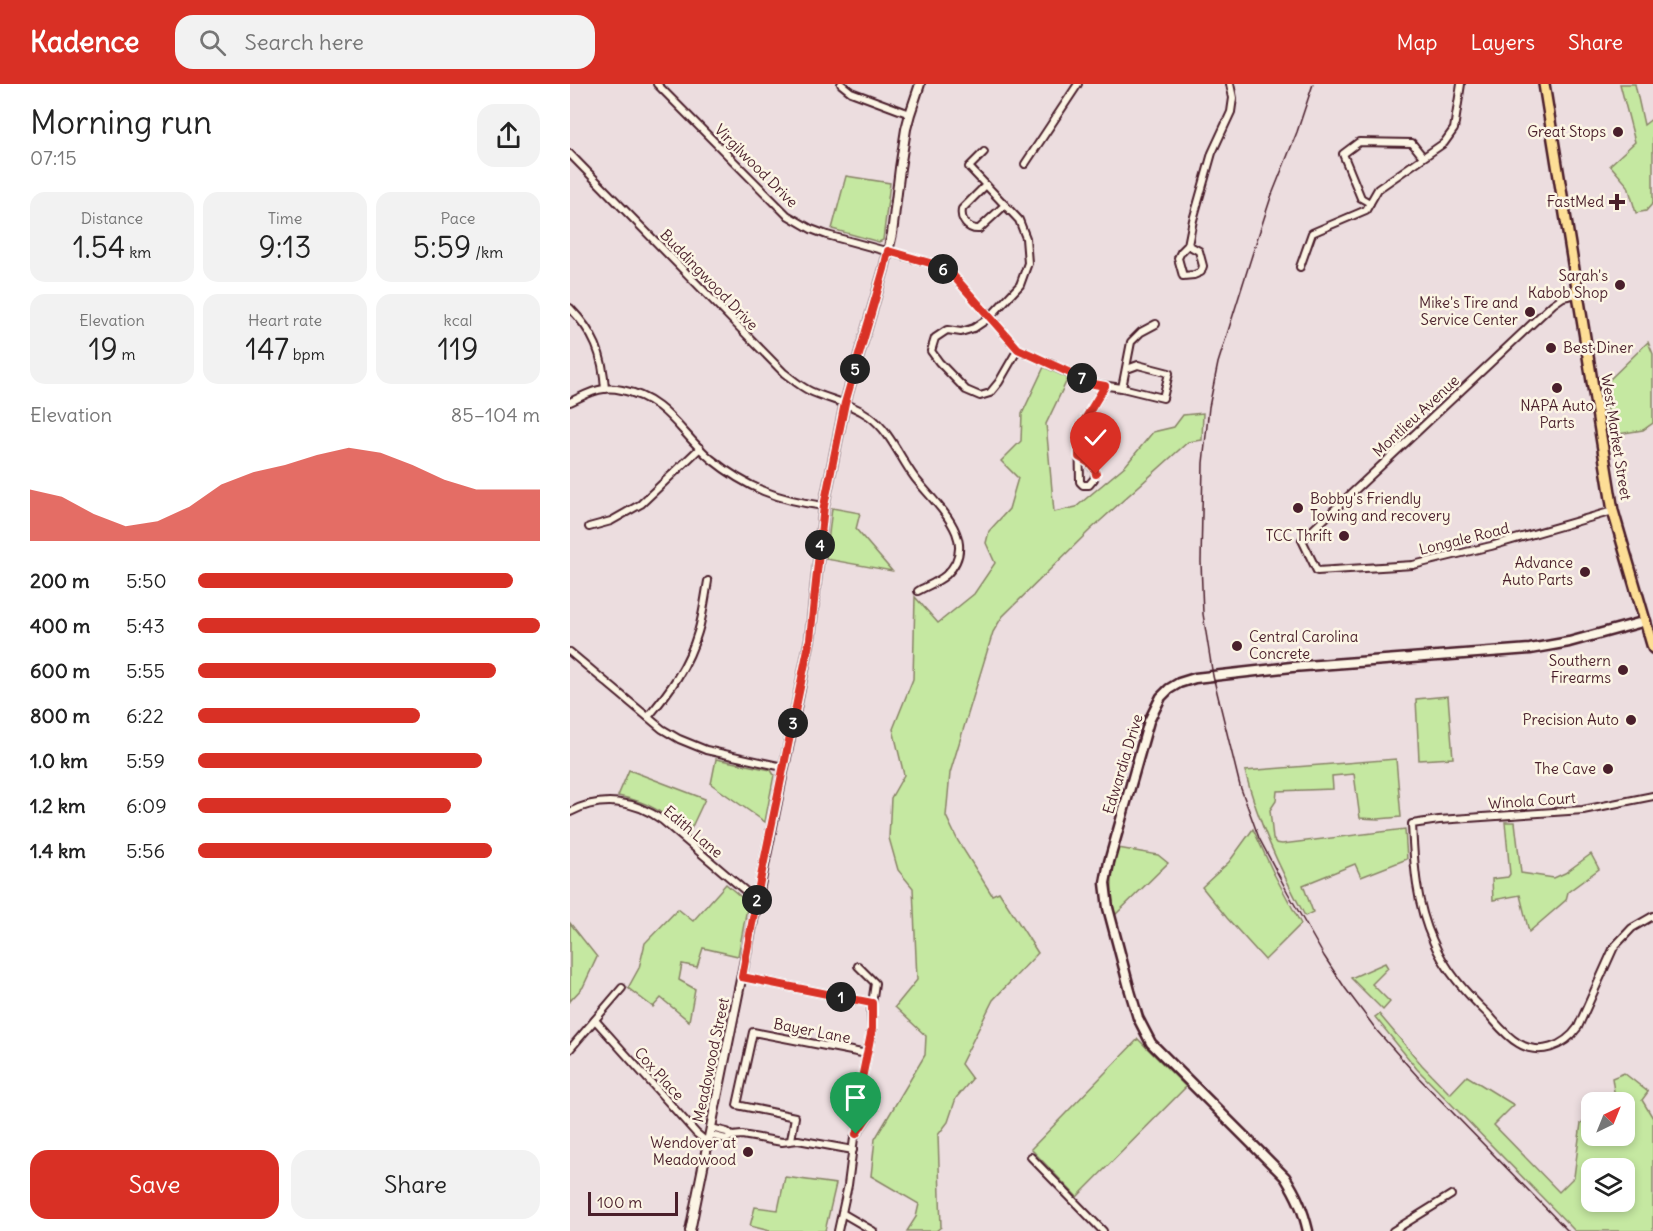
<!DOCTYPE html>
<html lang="en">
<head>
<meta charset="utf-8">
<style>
  body { margin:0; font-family:Delius,sans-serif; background:#f2f2f2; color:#222; height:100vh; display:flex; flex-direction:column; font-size:22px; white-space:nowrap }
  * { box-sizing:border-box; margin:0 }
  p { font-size:20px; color:#767676 }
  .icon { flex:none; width:33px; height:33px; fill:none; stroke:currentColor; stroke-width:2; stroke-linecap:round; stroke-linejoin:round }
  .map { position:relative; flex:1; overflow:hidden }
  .side { display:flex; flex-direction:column; background:#fff; width:570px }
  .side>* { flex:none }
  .needle { width:39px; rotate:43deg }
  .buttons { position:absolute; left:1011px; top:1008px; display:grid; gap:12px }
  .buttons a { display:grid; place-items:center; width:54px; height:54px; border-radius:12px; background:#fff; box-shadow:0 3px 9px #0003; font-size:30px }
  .scale { position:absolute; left:18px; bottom:15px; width:90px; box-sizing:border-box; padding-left:6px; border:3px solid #4a1f2b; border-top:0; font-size:16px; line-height:21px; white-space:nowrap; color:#4a1f2b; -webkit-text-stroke:4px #fcf5e5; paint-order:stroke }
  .pin { position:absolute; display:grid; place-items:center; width:51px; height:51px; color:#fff; margin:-62px -26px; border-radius:50% 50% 50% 0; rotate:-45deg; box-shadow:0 0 6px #0007 }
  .pin .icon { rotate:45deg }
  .km { position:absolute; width:30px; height:30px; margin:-15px; border-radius:50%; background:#222; color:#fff; font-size:16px; line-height:30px; text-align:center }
  .round { display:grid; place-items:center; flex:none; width:63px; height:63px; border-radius:18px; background:#f2f2f2 }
  .overview { display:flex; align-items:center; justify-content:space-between; height:102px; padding:0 30px }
  h1 { font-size:33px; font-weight:600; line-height:45px }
  .metrics { display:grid; grid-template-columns:repeat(3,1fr); gap:9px; height:102px; padding:6px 30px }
  .metrics div { display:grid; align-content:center; border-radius:15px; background:#f2f2f2; text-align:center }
  .metrics b { font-size:30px; font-weight:600 }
  .metrics small { font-size:16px; font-weight:400 }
  .metrics p { font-size:16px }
  .chart { height:168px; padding:12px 30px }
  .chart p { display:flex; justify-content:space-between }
  .chart svg { width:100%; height:108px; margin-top:6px; fill:#d93025; opacity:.7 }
  .button { display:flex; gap:12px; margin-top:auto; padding:12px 30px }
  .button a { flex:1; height:69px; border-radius:18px; background:#d93025; color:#fff; font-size:24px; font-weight:600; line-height:69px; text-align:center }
  .button a+a { background:#f2f2f2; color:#222 }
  ul { padding:0 30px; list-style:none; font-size:20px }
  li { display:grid; grid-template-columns:96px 72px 1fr; align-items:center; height:45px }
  li i { height:15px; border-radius:8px; background:#d93025 }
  header { display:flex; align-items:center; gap:36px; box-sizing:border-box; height:84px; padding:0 30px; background:#d93025; color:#fff }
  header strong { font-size:28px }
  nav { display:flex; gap:33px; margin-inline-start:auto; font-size:21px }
  .search { width:420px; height:54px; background:#f2f2f2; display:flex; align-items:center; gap:15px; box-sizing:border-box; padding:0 21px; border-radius:18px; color:#767676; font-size:22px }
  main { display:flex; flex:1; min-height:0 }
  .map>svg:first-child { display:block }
  .green { fill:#c5e8a1; stroke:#888466; stroke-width:1.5; fill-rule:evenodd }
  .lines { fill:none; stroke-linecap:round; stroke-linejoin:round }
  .minor-casing { stroke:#4a1f2b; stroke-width:10 }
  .tertiary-casing { stroke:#4a1f2b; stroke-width:12 }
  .secondary-casing { stroke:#4a1f2b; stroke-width:13 }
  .primary-casing { stroke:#4a1f2b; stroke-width:14 }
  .minor { stroke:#fcf5e5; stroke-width:6 }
  .tertiary { stroke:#fcf5e5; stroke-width:8 }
  .secondary { stroke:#fcf5e5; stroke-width:8 }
  .primary { stroke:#fdde96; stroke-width:9 }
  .rail { stroke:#4a1f2b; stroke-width:1.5 }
  .route-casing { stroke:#fff; stroke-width:12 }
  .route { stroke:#d93025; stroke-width:8 }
  .poi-dot { fill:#4a1f2b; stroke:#fcf5e5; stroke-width:2 }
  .labels { text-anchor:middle; stroke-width:5; stroke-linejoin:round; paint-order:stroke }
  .poi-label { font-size:15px; fill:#4a1f2b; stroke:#fcf5e5; text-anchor:end }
  .street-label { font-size:15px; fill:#4a1f2b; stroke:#fcf5e5 }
</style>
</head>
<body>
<header>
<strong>Kadence</strong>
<div class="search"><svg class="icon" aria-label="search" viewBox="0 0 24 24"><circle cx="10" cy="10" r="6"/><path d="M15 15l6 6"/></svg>Search here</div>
<nav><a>Map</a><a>Layers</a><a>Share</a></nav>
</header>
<main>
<section class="side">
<div class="overview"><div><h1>Morning run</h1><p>07:15</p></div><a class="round"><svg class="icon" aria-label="share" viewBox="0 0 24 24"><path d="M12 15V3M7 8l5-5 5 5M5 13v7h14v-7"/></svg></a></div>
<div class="metrics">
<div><p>Distance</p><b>1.54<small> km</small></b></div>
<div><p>Time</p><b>9:13</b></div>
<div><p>Pace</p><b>5:59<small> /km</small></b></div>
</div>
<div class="metrics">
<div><p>Elevation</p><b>19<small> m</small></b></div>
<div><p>Heart rate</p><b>147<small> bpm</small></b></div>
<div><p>kcal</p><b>119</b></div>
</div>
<div class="chart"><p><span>Elevation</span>85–104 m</p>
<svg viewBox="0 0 160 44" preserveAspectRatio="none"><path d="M0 44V23L10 26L20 33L30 38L40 36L50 30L60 21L70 16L80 13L90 9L100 6L110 8L120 13L130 19L140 23L150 23L160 23V44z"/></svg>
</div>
<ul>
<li><b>200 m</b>5:50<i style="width:92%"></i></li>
<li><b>400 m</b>5:43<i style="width:100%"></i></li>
<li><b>600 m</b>5:55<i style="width:87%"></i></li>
<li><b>800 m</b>6:22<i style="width:65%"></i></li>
<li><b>1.0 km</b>5:59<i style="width:83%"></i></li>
<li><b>1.2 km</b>6:09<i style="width:74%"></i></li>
<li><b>1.4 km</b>5:56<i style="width:86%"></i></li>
</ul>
<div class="button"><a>Save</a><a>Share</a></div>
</section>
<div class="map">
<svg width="1083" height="1147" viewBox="0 0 1083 1147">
  <rect width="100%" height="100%" fill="#ecdddf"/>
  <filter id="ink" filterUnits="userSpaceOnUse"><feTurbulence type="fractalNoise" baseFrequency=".0167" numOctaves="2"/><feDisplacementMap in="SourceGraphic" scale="12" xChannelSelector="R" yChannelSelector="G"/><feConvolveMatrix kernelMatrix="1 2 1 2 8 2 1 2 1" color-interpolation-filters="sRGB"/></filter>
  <g filter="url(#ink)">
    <g class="green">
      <polygon points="1050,0 1065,0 1074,41 1083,34 1083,119 1076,127 1066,129 1058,102 1040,81 1065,58"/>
      <polygon points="276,92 320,99 313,156 309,158 262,145"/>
      <polygon points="1078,258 1083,270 1083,339 1073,346 1042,351 1034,301"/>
      <polygon points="474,283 498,294 476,340 484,428 506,423 556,381 583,348 604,343 613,331 633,329 632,356 618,358 520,446 432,533 423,548 380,689 376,732 388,757 422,811 429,808 468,869 423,916 391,980 402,995 386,1014 378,1038 368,1051 371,1143 366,1147 337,1147 346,1133 349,1120 301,1092 305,1055 355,971 356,952 325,923 347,896 343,804 328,786 319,754 321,714 334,691 323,645 343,595 345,513 368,539 404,510 425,479 416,459 419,447 439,425 448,394 431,377 451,357 452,330"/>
      <polygon points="262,424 290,429 286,445 322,487 256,475"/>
      <polygon points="878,612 883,674 849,676 846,615"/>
      <polygon points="146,675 201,686 204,691 195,738 141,700"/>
      <path d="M826 675 831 733 808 735 790 734 784 690 762 692 763 705 707 707 706 717 700 726 703 755 706 759 712 760 835 745 837 775 791 793 785 780 733 801 743 828 735 832C710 785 688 739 675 687Z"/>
      <path d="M59 686 135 715 118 751C92 728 83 719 48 712Z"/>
      <polygon points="935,738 945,738 951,789 984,794 995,789 1021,770 1029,785 998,808 996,816 959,848 950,811 923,816 922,795 938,793 940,790"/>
      <polygon points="683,745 704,790 731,840 695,876 657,834 632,803 659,778"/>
      <path d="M548 764 588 771 598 779 545 831C539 808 542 787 548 764Z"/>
      <polygon points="156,800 178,819 168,872 133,864 127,883 112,880 109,896 125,905 119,937 91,914 83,923 58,904 69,884 75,859 108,825 123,837"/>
      <polygon points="0,839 27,873 13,903 0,917"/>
      <polygon points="815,879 818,884 802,900 820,918 813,926 781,894"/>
      <path d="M809 930 852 981 880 1010 897 992 944 1021 924 1041 989 1108 1004 1093 1011 1039 1021 1034 1022 1052H1054V1018H1042L1045 1014 1042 994 1054 989 1078 1008 1072 1016 1083 1034V1147H1005L847 985 805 933ZM1022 1084H1054V1118H1022Z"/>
      <polygon points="568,955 616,1003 507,1113 461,1065"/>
      <polygon points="215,1093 266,1100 255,1147 200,1147 180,1142 185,1123 208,1126"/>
    </g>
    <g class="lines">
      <g class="minor-casing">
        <g id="minor">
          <polyline points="87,0 217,131 241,145 257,151 367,181 380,188 448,265 524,300 552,304 593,314 599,289 568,281 557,285"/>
          <polyline points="271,0 281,8 340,30"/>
          <polyline points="414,68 399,83 449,136 456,154 458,179 450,201 419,234 404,244 391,248 377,246 365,254 361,267 369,278 396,306 410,312 420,309 429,298 448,265"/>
          <path d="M0 70 214 289C222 295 231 303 240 307 260 316 281 319 299 332 320 347 330 374 345 394 365 420 412 457 376 491 368 498 357 502 348 507"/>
          <polyline points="455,80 508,0"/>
          <path d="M416 101 392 125C390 136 398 146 409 145L435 121"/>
          <polyline points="800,119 791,114 773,70 789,58 842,59 853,73"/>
          <polyline points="618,161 623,136 642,69 661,28 663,14 660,0"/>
          <polygon points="618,161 629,167 633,182 631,188 624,191 613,192 608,174 611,168"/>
          <polyline points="730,183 742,149 796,126 808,105 874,59 884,45 891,0"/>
          <polyline points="1007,210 993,213 983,220 732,456 747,487 843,481 921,462 1043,427"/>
          <path d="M0 224C24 249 33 270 35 305"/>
          <polyline points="552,304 561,258 571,248 586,240"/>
          <path d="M0 318C11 313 22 306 34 305 40 304 47 305 52 306 97 315 109 348 141 375 177 404 208 416 254 422"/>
          <polyline points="509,373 518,378 526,388 524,395 519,401 513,401 510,398 509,346 535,302"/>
          <polyline points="19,443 41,437 71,420 130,364"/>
          <polyline points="0,568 92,645 109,655 136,666 213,683"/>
          <path d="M78 633C100 607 118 582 128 548 133 532 135 514 138 497"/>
          <path d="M1083 712 1013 726 869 736 842 740C844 781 846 820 863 857 875 886 896 909 918 930 927 940 936 952 948 959 969 972 994 963 1008 943L1044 863 1062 844 1083 832"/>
          <path d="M0 728C31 712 64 716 92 736L179 810 187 816"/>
          <polyline points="172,893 302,919"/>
          <polyline points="25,936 126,1049 138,1059"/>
          <polyline points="0,965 52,904"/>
          <polyline points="141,1044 157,1048 162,1052"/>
          <polyline points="140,1051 156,1055 162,1052 172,1051 212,1058 228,1056 283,1066"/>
          <polyline points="221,1056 225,1033 167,1021 183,948 297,970"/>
          <polyline points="461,1073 533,1147"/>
          <polyline points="272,1129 303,1147"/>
          <polyline points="268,1147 278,1101 284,1054 304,1024 302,1018 288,1014 302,945 301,927 305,899 288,882"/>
          <polyline points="823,1147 881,1111"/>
        </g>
      </g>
      <g class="tertiary-casing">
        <polyline id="tertiary" points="120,1147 240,555 254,422 275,319 314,185 322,150 330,84 336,45 340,30 350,0"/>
      </g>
      <g class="secondary-casing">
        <path id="secondary" d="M738 1147C733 1126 727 1112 715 1093L581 959 568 934 560 907 538 824 535 799 539 778 579 637 591 613 599 605 609 599 625 594 722 583 960 565 999 558 1076 537"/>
      </g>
      <g class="primary-casing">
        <polyline id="primary" points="974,0 1043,427 1083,564"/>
      </g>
      <use href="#minor" class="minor"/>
      <use href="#tertiary" class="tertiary"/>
      <use href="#secondary" class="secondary"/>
      <use href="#primary" class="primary"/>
      <polyline class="rail" points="743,0 727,48 701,113 683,168 648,279 639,323 633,379 631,478 633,530 643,592 670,702 689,754 718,809 754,872 775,904 808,948 849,994 998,1147"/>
    </g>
  </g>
  <g class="lines" filter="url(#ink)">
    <g class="route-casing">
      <path id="route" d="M286 1050 304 1023 302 1018 288 1014 302 945V919L172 893 190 797 240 555 254 422 275 319 314 185 318 167 367 181 380 188 448 265 524 300 535 302 509 345V373C516 377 525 381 526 390"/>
    </g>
    <use href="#route" class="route"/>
  </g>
  <g class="poi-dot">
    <circle cx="1048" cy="48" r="6"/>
    <path d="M1044 109h6v6h6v6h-6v6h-6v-6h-6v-6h6z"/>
    <circle cx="1050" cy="201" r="6"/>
    <circle cx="960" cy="228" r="6"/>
    <circle cx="981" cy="264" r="6"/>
    <circle cx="987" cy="304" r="6"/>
    <circle cx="728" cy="424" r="6"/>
    <circle cx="774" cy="452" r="6"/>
    <circle cx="1015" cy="488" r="6"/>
    <circle cx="667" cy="562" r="6"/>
    <circle cx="1053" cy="586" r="6"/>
    <circle cx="1061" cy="636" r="6"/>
    <circle cx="1038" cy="685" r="6"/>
    <circle cx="178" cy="1068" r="6"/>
  </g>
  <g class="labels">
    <g class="poi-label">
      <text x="1036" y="53">Great Stops</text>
      <text x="1034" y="123">FastMed</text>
      <text x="1038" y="197">Sarah's<tspan x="1038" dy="17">Kabob Shop</tspan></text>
      <text x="948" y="224">Mike's Tire and<tspan x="948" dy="17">Service Center</tspan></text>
      <text x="993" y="269" text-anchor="start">Best Diner</text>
      <text x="987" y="327" text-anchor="middle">NAPA Auto<tspan x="987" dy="17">Parts</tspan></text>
      <text x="740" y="420" text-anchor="start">Bobby's Friendly<tspan x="740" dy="17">Towing and recovery</tspan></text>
      <text x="762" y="457">TCC Thrift</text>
      <text x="1003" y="484">Advance<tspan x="1003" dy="17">Auto Parts</tspan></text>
      <text x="679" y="558" text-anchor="start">Central Carolina<tspan x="679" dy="17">Concrete</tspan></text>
      <text x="1041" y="582">Southern<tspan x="1041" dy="17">Firearms</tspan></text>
      <text x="1049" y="641">Precision Auto</text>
      <text x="1026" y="690">The Cave</text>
      <text x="166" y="1064">Wendover at<tspan x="166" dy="17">Meadowood</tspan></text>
    </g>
    <g class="street-label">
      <text transform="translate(186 82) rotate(45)" y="5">Virgilwood Drive</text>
      <text transform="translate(139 196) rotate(46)" y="5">Buddingwood Drive</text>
      <text transform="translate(846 332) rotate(-43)" y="5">Montlieu Avenue</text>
      <text transform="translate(1046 353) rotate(81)" y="5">West Market Street</text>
      <text transform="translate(894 455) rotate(-14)" y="5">Longale Road</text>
      <text transform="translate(553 680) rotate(-73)" y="5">Edwardia Drive</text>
      <text transform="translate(962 717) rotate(-4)" y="5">Winola Court</text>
      <text transform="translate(123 748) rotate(40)" y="5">Edith Lane</text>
      <text transform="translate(242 947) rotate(11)" y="5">Bayer Lane</text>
      <text transform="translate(141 976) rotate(-78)" y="5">Meadowood Street</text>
      <text transform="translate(89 990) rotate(48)" y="5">Cox Place</text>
    </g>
  </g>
</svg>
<div class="buttons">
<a><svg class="needle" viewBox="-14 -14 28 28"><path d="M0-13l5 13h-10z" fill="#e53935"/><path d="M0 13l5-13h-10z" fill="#767676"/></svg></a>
<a><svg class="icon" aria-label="layers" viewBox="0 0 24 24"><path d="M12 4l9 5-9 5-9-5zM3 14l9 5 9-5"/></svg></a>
</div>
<div class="scale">100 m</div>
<div class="pin" style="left:286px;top:1050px;background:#1e9e55"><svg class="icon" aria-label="arrive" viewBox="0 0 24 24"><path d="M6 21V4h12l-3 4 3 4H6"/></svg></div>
<div class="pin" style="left:526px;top:390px;background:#d93025"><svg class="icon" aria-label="check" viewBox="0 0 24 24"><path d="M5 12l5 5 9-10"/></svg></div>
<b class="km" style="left:271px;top:913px">1</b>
<b class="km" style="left:187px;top:816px">2</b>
<b class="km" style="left:223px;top:639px">3</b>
<b class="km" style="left:250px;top:461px">4</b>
<b class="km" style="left:285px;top:285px">5</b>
<b class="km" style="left:373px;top:185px">6</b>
<b class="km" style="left:512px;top:294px">7</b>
</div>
</main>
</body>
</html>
